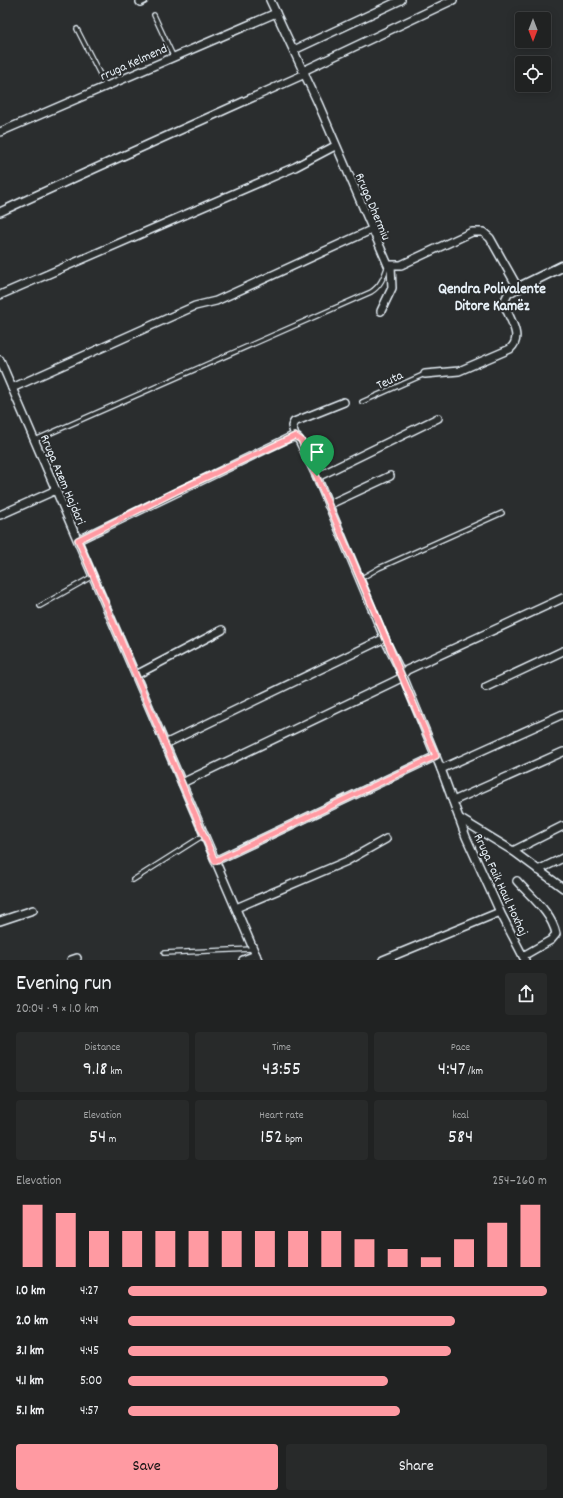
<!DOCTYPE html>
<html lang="en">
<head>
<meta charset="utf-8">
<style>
  body { margin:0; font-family:Dekko,sans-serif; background:#282a2a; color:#f1f3f6; height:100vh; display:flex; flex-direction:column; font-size:15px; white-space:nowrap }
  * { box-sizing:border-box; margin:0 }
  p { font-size:13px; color:#a2a4a5 }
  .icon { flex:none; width:22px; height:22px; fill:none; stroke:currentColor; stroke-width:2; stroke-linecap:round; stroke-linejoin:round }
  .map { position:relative; height:960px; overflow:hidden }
  .sheet { display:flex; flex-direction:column; background:#202222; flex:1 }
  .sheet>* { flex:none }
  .needle { width:26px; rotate:180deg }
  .fabs { position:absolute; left:515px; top:12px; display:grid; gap:8px }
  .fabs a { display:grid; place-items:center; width:36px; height:36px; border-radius:4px; background:#202222; box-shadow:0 2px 10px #0003,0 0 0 1px #3d3f40; font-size:20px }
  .pin { position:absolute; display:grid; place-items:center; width:34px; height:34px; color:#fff; margin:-41px -17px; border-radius:50% 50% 50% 0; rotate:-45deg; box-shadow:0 0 4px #0007 }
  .pin .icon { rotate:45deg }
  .round { display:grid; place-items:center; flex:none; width:42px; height:42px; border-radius:4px; background:#282a2a }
  .headline { display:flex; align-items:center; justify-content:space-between; height:68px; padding:0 16px }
  h1 { font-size:22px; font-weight:600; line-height:30px }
  .figures { display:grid; grid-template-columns:repeat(3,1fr); gap:6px; height:68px; padding:4px 16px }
  .figures div { display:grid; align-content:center; border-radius:4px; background:#282a2a; text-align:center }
  .figures b { font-size:20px; font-weight:600 }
  .figures small { font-size:11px; font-weight:400 }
  .figures p { font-size:11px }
  .chart { height:112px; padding:8px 16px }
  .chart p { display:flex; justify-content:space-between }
  .chart svg { width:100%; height:72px; margin-top:4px; stroke:#ff9aa2; stroke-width:6 }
  .primary-button { display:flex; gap:8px; margin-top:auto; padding:8px 16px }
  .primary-button a { flex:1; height:46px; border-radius:4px; background:#ff9aa2; color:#111; font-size:16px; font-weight:600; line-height:46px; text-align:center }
  .primary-button a+a { background:#282a2a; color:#f1f3f6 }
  ul { padding:0 16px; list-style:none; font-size:13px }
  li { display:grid; grid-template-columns:64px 48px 1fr; align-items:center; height:30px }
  li i { height:10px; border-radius:5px; background:#ff9aa2 }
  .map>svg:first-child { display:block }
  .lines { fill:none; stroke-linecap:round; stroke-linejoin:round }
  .service-casing { stroke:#e8f1f8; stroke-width:6 }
  .minor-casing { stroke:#e8f1f8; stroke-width:10 }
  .tertiary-casing { stroke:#e8f1f8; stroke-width:12 }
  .service { stroke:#2a2d2e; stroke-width:3.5 }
  .minor { stroke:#2a2d2e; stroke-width:7 }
  .tertiary { stroke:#2a2d2e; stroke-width:9 }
  .route-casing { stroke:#fff; stroke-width:8 }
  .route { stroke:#ff9aa2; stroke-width:5 }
  .labels { text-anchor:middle; stroke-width:4; stroke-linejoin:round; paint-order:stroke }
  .street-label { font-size:13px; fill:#e8f1f8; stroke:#2a2d2e }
  .quarter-label { font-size:15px; font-weight:bold; fill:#e8f1f8; stroke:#2a2d2e }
</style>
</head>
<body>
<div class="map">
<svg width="563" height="960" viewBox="0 0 563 960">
  <rect width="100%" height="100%" fill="#2a2d2e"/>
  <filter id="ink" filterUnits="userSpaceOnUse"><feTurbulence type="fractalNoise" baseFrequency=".025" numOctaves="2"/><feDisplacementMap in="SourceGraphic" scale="8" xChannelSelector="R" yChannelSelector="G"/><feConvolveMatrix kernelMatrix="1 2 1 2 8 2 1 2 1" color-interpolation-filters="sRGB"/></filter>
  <g filter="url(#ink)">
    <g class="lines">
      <g class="service-casing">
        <g id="service">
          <polyline points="154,15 173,56"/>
          <polyline points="77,29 106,86"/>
          <polyline points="362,402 425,374"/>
          <path d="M35 440 371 292C381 286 384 276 388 265"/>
          <polyline points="360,579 379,568 502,513"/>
          <polyline points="40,606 93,576"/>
          <polyline points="133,880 204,835"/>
          <polyline points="164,953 253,949"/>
        </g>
      </g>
      <g class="minor-casing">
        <g id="minor">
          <path d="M270 0 318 103 388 265H401L472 232H483L490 238 518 288 508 294 504 302C507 317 525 336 510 349L459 371 425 374"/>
          <polyline points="140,2 144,0"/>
          <polyline points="294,50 401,0"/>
          <polyline points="303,71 453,0"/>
          <polyline points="0,132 276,13"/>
          <path d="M0 212C101 165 203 120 305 74"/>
          <polyline points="0,295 295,167 335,146"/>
          <polyline points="381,311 392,288 391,266"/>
          <polyline points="0,360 258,960"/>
          <polyline points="12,388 195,306 216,301 371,230"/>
          <polyline points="295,436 292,426 294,422 344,402"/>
          <polyline points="317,477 438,418"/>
          <polyline points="328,505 390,476"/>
          <polyline points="0,515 56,490"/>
          <polyline points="78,540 291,437 298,438 317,477 386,642 402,674 441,769 466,837 500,912 525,960"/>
          <polyline points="136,675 222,630"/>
          <polyline points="486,687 563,651"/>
          <polyline points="165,744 385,638"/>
          <polyline points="441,769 563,714"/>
          <polyline points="182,783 393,682 399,679 407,670 563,598"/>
          <polyline points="453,801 563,752"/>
          <polyline points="459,818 513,851 563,888"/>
          <polyline points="513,851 563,826"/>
          <polyline points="215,861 436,756"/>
          <polyline points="538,870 563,858"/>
          <path d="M517 881C530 896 552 913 556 934L551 940 523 956"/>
          <polyline points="236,908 347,861 386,839"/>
          <polyline points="0,921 33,910"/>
          <polyline points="71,960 77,958"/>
          <polyline points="243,960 256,955"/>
          <polyline points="383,960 500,912"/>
        </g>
      </g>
      <g class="tertiary-casing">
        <polyline id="tertiary" points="518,288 563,266"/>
      </g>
      <use href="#service" class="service"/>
      <use href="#minor" class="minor"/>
      <use href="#tertiary" class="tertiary"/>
    </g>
  </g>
  <g class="lines" filter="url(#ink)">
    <g class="route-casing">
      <polygon id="route" points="295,436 301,440 436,756 215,861 78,540 179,490"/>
    </g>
    <use href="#route" class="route"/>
  </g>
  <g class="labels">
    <g class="street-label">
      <text transform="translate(133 61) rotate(-24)" y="5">rruga Kelmend</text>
      <text transform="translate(374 206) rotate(67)" y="5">Rruga Dhermiu</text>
      <text transform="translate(389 379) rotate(-25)" y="5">Teuta</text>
      <text transform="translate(64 479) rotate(67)" y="5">Rruga Azem Hajdari</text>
      <text transform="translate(502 884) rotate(65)" y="5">Rruga Faik Haul Hoxhaj</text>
    </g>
    <g class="quarter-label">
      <text x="492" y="293">Qendra Polivalente<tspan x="492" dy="17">Ditore Kamëz</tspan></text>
    </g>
  </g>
</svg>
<div class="fabs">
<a><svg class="needle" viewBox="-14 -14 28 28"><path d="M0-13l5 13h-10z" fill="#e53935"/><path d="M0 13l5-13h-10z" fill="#a2a4a5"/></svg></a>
<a><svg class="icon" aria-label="locate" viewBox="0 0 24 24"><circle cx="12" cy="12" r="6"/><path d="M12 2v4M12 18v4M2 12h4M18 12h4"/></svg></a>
</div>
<div class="pin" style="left:317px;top:476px;background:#1e9e55"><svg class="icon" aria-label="arrive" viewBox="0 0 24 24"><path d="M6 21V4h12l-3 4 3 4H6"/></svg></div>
</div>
<section class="sheet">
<div class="headline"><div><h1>Evening run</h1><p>20:04 · 9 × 1.0 km</p></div><a class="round"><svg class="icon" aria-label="share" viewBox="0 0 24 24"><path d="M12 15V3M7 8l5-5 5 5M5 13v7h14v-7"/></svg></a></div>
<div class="figures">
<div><p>Distance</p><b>9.18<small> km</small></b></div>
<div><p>Time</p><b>43:55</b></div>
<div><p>Pace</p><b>4:47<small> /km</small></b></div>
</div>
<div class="figures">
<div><p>Elevation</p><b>54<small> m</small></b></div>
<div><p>Heart rate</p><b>152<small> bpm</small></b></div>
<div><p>kcal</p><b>584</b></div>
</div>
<div class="chart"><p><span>Elevation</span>254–260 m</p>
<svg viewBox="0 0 160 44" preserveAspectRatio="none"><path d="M5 44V6M15 44V11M25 44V22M35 44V22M45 44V22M55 44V22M65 44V22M75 44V22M85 44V22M95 44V22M105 44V27M115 44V33M125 44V38M135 44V27M145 44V17M155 44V6"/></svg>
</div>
<ul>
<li><b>1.0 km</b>4:27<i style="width:100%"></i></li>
<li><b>2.0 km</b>4:44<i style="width:78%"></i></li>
<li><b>3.1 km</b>4:45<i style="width:77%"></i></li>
<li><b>4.1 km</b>5:00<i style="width:62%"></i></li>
<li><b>5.1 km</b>4:57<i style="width:65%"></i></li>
</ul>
<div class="primary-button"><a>Save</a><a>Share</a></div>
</section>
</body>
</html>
